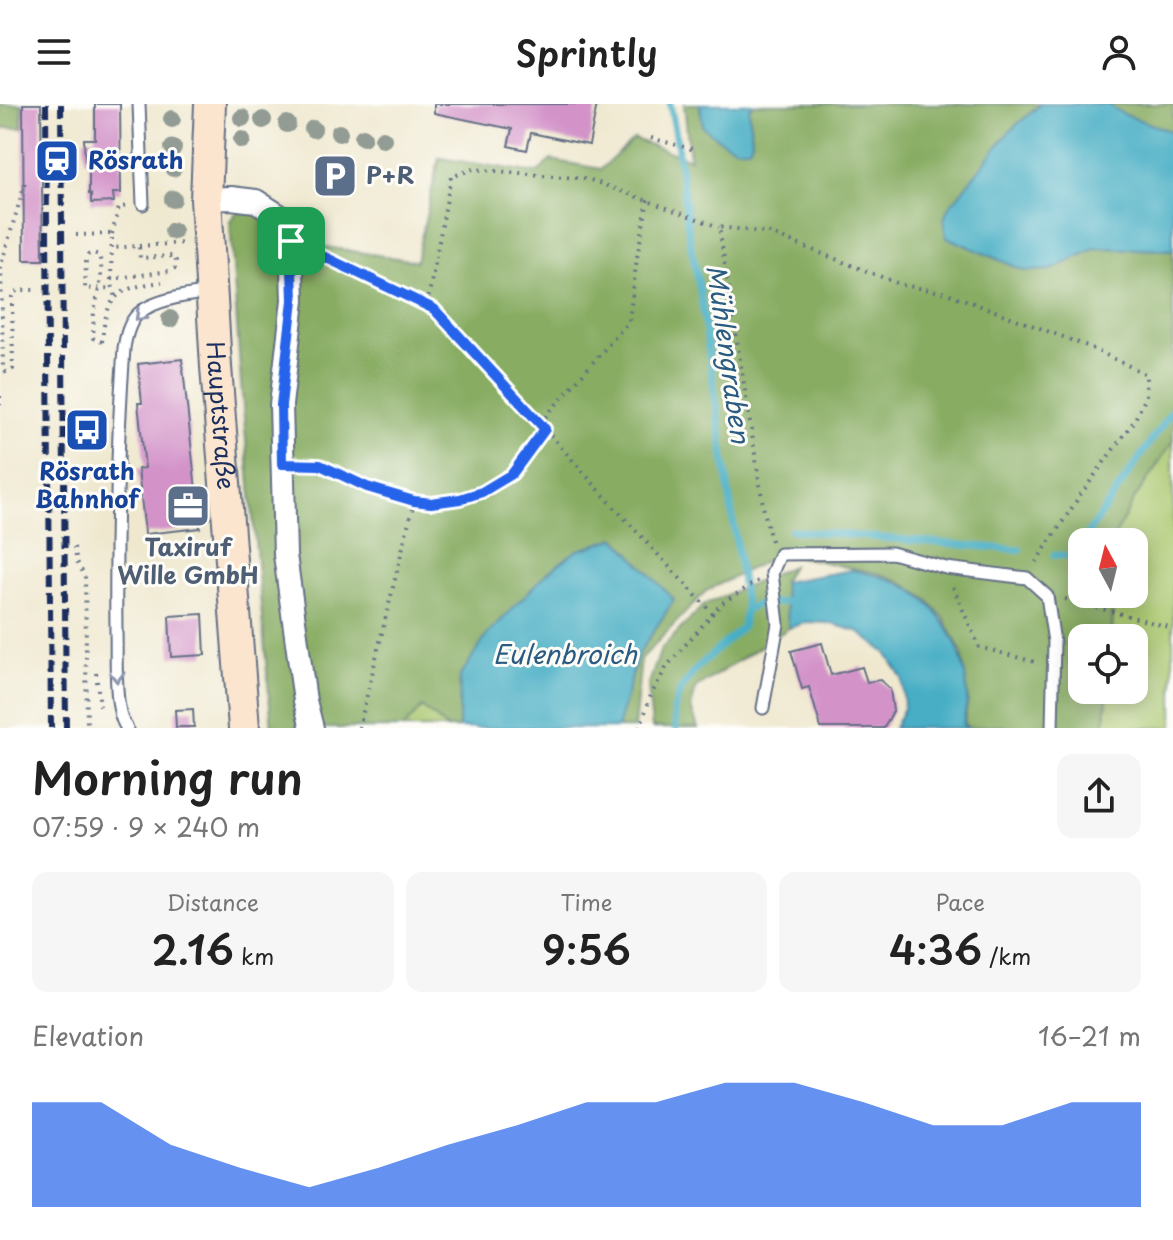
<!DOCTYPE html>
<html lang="en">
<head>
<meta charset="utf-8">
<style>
  body { margin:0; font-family:"Playpen Sans",sans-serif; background:#f6f6f6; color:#222; height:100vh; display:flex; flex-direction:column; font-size:30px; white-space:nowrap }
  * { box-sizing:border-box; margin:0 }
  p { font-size:26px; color:#767676 }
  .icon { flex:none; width:44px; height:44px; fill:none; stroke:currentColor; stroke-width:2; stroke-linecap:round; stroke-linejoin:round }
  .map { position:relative; height:624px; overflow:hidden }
  .side { display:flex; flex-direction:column; background:#fff; flex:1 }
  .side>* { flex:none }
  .needle { width:52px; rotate:353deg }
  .buttons { position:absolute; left:1068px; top:424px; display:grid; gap:16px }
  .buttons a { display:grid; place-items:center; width:80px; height:80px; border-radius:16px; background:#fff; box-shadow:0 4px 20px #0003; font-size:40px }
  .pin { position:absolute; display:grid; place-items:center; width:68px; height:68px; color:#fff; margin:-34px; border-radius:16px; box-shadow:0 4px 12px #0006 }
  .round { display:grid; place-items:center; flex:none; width:84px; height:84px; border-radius:16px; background:#f6f6f6 }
  .headline { display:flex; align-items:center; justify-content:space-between; height:136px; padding:0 32px }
  h1 { font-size:44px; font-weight:600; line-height:60px }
  .metrics { display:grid; grid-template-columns:repeat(3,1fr); gap:12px; height:136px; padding:8px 32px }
  .metrics div { display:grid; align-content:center; border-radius:16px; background:#f6f6f6; text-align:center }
  .metrics b { font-size:40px; font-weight:600 }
  .metrics small { font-size:22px; font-weight:400 }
  .metrics p { font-size:22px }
  .chart { height:224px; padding:16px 32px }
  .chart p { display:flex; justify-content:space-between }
  .chart svg { width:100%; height:144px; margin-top:8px; fill:#2563eb; opacity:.7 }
  header { display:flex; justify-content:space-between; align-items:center; height:104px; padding:0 32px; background:#fff; font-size:36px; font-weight:600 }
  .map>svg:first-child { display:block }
  .green { fill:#aac86f; stroke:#627c66; stroke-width:2 }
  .forest { fill:#87ac62; stroke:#516e60; stroke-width:2 }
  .water { fill:#46aec5; stroke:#306e92; stroke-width:2 }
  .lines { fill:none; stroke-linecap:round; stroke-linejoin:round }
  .stream { stroke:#46aec5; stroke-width:7 }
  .building { fill:#d393c9 }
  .lane-casing { stroke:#657086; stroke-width:15 }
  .street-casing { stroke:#657086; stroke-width:26 }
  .secondary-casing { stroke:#657086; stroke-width:34 }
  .path { stroke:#657086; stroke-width:4; stroke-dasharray:2 6; stroke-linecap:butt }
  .lane { stroke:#fff; stroke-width:11 }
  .street { stroke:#fff; stroke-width:22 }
  .secondary { stroke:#fce5cf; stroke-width:30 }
  .rail { stroke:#1b2f5e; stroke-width:6; stroke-dasharray:12 6; stroke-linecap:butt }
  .tree { fill:#929c94 }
  .oneway { stroke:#8d97ae }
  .route-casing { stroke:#fff; stroke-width:16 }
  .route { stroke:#2563eb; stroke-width:10 }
  .labels { text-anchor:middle; stroke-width:6; stroke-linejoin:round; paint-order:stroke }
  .transit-label { font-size:24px; font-weight:bold; fill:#164399; stroke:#fdfcf7; text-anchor:start }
  .service-label { font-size:24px; font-weight:bold; fill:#4e5e75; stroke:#fdfcf7; text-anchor:start }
  .street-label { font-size:24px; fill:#1b2f5e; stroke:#fdfcf7 }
  .water-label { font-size:26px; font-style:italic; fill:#2a5b82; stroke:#fdfcf7 }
</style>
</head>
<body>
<header><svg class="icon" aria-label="menu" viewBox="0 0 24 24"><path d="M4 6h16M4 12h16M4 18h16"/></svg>Sprintly<svg class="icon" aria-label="person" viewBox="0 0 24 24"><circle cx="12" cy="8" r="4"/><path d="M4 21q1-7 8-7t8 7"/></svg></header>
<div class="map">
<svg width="1173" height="624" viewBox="0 0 1173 624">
  <rect width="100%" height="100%" fill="#fdfcf7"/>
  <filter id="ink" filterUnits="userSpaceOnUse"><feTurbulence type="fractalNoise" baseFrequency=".0125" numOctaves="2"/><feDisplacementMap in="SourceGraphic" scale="16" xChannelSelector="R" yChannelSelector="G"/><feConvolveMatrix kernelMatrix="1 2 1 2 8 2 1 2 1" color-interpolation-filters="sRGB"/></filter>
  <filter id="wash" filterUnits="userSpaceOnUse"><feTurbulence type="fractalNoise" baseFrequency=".006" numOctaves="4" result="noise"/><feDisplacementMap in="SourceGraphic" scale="32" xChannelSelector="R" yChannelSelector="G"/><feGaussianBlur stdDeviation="1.8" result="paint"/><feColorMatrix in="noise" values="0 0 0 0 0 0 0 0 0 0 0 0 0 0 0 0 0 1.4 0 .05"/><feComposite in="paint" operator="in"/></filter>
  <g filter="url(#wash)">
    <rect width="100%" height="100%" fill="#efe8cf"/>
    <g class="green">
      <polygon points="1173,337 1173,624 1104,624 1108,586 1134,586 1134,534 1112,534 1113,490 1134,490 1134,438 1114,438 1114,433 1133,397"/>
      <polygon points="422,603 448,624 403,624"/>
    </g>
    <g class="forest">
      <rect x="0" y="0" width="22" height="24"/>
      <polygon points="684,0 700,0 700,7 752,37 749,5 753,0 1041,0 1010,27 982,64 946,133 1025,167 1051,166 1096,144 1173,146 1173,337 1133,397 1114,433 1114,438 1082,438 1082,490 1113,490 1112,534 1082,534 1082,586 1108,586 1104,624 1007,624 999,621 969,624 964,620 968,596 962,549 944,514 928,496 900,477 880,470 781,449 706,487 641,555 634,624 617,624 638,551 674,496 616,434 576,447 546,470 519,500 460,572 459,624 448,624 422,603 403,624 272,624 241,280 230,117 235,110 241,107 257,107 300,139 416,157 439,54 537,69 551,56 601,65 634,35 690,55"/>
      <polygon points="1107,0 1173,0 1173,28 1123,10"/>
      <polygon points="792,462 783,478 789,524 696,584 691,604 698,624 652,624 648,582 661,545 704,501"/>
    </g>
    <g class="water">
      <path d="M700 0H753L749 5 752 36 750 43C732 49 717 33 703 23Z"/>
      <polygon points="1041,0 1107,0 1123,10 1173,28 1173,146 1096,144 1051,166 1025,167 946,133 944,116 947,106 1010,27"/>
      <polygon points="616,434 674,496 638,551 617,624 459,624 460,572 488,530 546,470 576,447"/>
      <path d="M852 466C867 470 886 472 899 479 942 499 968 550 967 596 966 604 964 613 963 621L968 624H894L904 604 902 574 886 549 857 527 828 519 809 518 789 524 783 478Z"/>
    </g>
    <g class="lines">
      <g class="stream">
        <polyline points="670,0 676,31 689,132 700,187 746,506 742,523 697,564 680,587 674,606 676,624"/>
        <polyline points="791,426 1020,446"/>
        <polyline points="1082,438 1173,305"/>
        <polyline points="1054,451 1073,452 1082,438"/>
        <polyline points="746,506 756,501 794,497"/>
      </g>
    </g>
    <g id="blocks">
      <g class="building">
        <polygon points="23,0 41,0 43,156 24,156"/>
        <polygon points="95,0 120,0 121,89 113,89 114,98 91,99 91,90 89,90 89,57 85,57 84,35 95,35"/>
        <polygon points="434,0 597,0 589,41 531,29 527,46 508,42 512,25 434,9"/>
        <polygon points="182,255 200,424 145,430 138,365 145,364 138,299 142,299 138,260"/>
        <polygon points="203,510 205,551 171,553 169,512"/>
        <polygon points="822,539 831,571 862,563 867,578 880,576 890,585 893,607 884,624 821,624 809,583 802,585 791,547"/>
        <polygon points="193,605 194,623 176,623 175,606"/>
      </g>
    </g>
  </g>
  <g filter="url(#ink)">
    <use href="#blocks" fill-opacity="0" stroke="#657086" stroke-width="2"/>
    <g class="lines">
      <g class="lane-casing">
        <g id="lane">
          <polyline points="139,0 143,100"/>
          <polyline points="763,604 778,520 772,469 780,450 892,449 946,464 1027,474 1047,492 1054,538 1052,624"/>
          <path d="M127 624C113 609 117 550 116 528 115 433 117 339 124 244 126 232 129 218 138 210 154 195 190 191 211 188"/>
        </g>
      </g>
      <g class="street-casing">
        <polyline id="street" points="206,95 231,94 256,97 281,113 289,124 291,137 293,196 281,301 285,451 305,597 312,624"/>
      </g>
      <g class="secondary-casing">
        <g id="secondary">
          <path id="s1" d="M210 0 206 95 216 263 244 624"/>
        </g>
      </g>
      <g class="path">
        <polyline points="651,34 695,46"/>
        <polyline points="25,79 1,161 3,264 6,268 13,265 12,193 14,188 21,186 35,186"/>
        <polyline points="112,130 119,103 129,102"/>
        <polyline points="76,131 112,130 111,175 115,194"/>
        <polyline points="139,142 184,139"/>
        <polyline points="111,175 170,167 175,164 176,157 173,152 140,154 139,142 112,144"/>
        <polyline points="427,201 451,73 473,65 588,75 719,123"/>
        <path d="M102 238 93 234C94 226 93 217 94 209 97 190 105 170 99 151L93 149 88 151 86 158 85 185 112 184"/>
        <path d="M102 238C106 192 116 184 162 178"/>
        <polyline points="0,292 0,301"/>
        <polyline points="540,319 629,217 637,153 648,96"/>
        <polyline points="545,325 614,403 713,510"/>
        <polyline points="302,361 320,361 367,383 414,397 431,399 460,395 482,388 512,370 545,325 434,205 312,146"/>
        <polyline points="771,437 764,407 719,123 769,129 902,181 947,189 1087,242 1146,270 1146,293 1134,317 1081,390 1034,461"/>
        <polyline points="74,443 77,458 85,472 87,624"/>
        <polyline points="953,483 979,543 1039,559"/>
        <polyline points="1065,495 1173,524"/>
        <polyline points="96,569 100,602"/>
        <polyline points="359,624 414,397"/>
        <polyline points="640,624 651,591 667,562 722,499 758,477"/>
      </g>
      <use href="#lane" class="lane"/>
      <use href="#street" class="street"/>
      <use href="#secondary" class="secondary"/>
      <g class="rail">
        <polyline points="46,0 51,624"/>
        <polyline points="61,0 66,624"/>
      </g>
    </g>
    <g class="tree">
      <circle cx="242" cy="14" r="9"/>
      <circle cx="172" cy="15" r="9"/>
      <circle cx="263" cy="16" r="9"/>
      <circle cx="287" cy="20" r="9"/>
      <circle cx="313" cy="25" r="9"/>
      <circle cx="339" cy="29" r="9"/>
      <circle cx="363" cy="33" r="9"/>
      <circle cx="383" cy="35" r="9"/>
      <circle cx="242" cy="36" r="9"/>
      <circle cx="173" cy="44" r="9"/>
      <circle cx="173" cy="64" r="9"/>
      <circle cx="173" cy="95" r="9"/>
      <circle cx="173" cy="127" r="9"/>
      <circle cx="170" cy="215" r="9"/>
    </g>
    <defs><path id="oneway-chevron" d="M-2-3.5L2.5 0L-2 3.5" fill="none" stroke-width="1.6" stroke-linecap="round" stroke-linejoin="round" transform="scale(2)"/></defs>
    <g class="oneway">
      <use href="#oneway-chevron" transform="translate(140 212) rotate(136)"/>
      <use href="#oneway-chevron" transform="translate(117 573) rotate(89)"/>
    </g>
  </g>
  <g class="lines" filter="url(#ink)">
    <g class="route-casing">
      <polygon id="route" points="291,137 434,205 545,325 512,370 482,388 460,395 431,399 414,397 367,383 320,361 282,360 281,301 293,196"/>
    </g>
    <use href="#route" class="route"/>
  </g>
  <defs>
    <g id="station-square" transform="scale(2.3)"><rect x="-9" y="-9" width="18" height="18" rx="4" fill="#1a4fb4" stroke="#fdfcf7"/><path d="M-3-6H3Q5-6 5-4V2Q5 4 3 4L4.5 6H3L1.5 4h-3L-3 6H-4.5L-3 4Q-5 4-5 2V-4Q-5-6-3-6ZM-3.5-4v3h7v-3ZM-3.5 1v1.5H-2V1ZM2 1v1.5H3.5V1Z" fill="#fff"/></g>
    <g id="parking-square" transform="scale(2.3)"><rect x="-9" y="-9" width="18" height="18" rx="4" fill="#5c6f8a" stroke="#fdfcf7"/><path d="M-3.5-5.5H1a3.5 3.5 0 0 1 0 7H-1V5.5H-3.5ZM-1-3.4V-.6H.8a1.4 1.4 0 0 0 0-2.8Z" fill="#fff"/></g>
    <g id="bus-square" transform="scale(2.3)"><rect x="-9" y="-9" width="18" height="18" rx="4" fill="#1a4fb4" stroke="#fdfcf7"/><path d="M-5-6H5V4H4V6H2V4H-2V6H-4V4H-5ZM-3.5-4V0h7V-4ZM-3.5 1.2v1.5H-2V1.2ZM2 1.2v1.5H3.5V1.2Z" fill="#fff"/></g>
    <g id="office-square" transform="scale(2.3)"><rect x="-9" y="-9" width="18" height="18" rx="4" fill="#5c6f8a" stroke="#fdfcf7"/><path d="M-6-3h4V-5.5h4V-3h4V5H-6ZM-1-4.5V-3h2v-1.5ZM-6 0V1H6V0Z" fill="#fff"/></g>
  </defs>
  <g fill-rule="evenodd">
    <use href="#station-square" x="57" y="57"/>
    <use href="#parking-square" x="335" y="72"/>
    <use href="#bus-square" x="87" y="326"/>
    <use href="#office-square" x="188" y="402"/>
  </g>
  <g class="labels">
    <g class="transit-label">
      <text x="88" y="65">Rösrath</text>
      <text x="87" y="376" text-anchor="middle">Rösrath<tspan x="87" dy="28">Bahnhof</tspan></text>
    </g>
    <g class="service-label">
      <text x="366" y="80">P+R</text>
      <text x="188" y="452" text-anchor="middle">Taxiruf<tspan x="188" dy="28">Wille GmbH</tspan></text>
    </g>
    <g class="street-label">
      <text dy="8" stroke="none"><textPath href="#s1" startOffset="312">Hauptstraße</textPath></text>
    </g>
    <g class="water-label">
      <text transform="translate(728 250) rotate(82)" y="9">Mühlengraben</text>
      <text x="565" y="560">Eulenbroich</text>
    </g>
  </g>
</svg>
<div class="buttons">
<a><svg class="needle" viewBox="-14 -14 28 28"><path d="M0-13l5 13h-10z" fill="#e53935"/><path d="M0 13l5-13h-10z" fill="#767676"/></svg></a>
<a><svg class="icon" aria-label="locate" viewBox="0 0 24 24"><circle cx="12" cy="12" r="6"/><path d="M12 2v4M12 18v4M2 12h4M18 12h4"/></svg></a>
</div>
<div class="pin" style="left:291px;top:137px;background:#1e9e55"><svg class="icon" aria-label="arrive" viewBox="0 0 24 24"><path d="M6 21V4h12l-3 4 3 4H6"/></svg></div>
</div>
<section class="side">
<div class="headline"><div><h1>Morning run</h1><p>07:59 · 9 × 240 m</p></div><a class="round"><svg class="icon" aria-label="share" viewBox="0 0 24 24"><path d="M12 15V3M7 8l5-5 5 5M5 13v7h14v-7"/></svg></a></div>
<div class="metrics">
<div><p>Distance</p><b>2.16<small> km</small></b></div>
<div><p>Time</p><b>9:56</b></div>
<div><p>Pace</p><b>4:36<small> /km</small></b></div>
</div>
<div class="chart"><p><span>Elevation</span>16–21 m</p>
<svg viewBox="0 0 160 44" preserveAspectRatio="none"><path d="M0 44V12L10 12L20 25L30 32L40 38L50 32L60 25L70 19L80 12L90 12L100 6L110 6L120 12L130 19L140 19L150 12L160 12V44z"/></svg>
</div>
</section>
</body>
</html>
